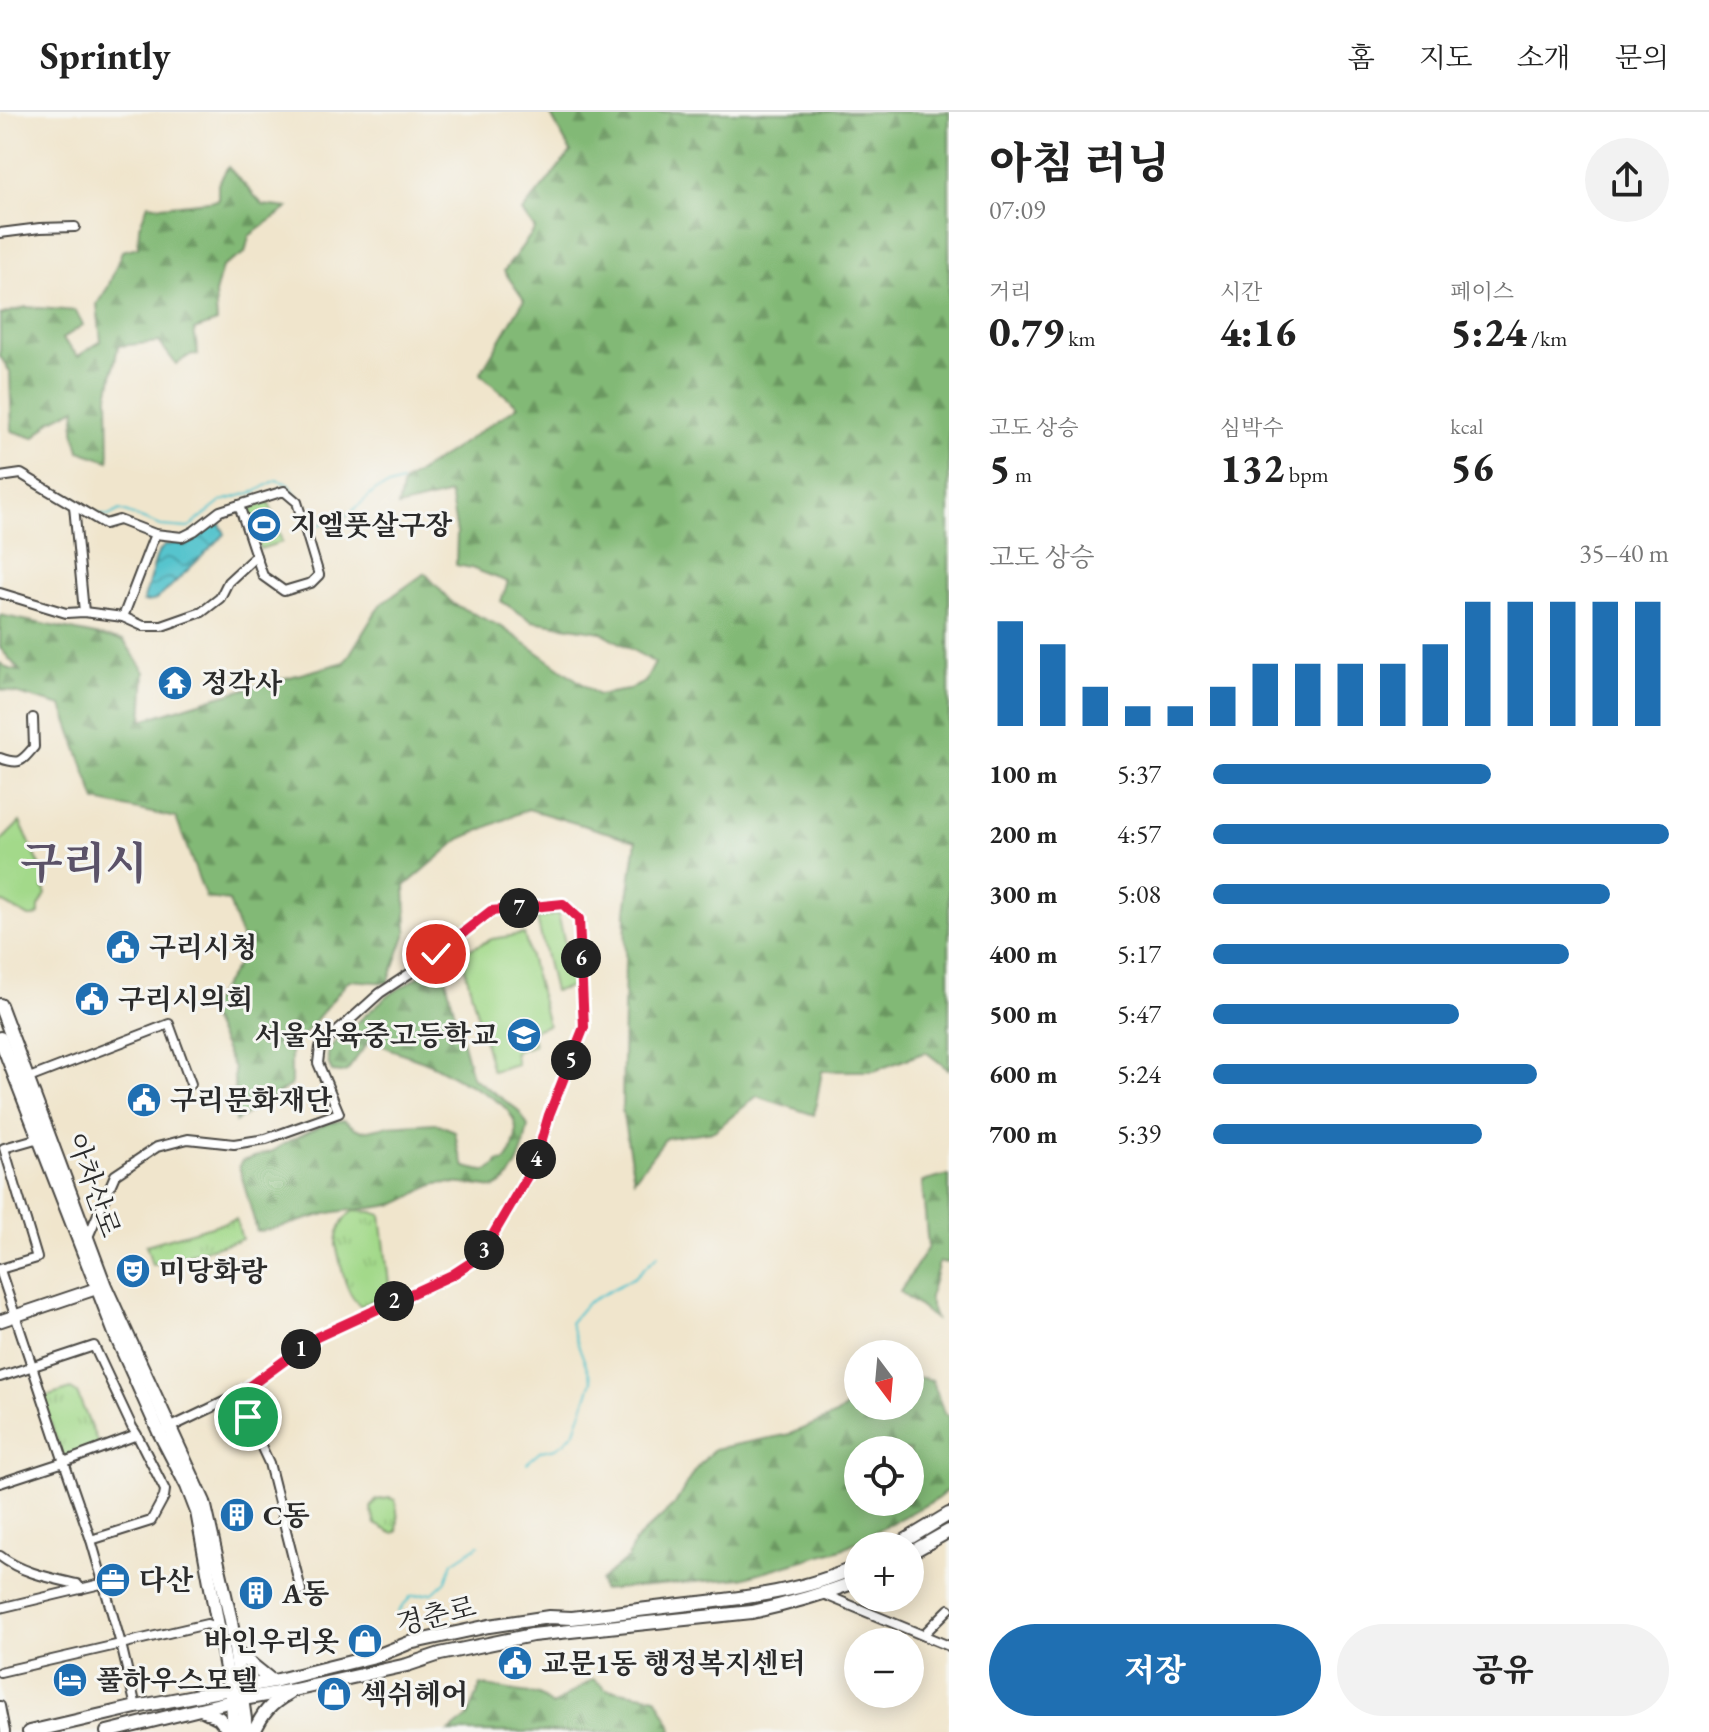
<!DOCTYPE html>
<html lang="ko">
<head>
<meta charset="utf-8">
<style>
  body { margin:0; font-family:"EB Garamond","Noto Serif KR",serif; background:#f2f2f2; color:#222; height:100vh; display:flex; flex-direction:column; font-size:30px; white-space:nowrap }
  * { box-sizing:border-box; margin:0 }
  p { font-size:26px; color:#767676 }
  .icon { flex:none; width:44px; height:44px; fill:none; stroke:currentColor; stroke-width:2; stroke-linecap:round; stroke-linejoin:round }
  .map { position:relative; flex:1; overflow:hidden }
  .panel { display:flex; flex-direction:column; background:#fff; width:760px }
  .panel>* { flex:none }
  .needle { width:52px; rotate:164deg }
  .buttons { position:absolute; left:844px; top:1228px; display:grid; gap:16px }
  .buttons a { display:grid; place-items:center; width:80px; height:80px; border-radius:50%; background:#fff; box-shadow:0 4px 20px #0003; font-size:40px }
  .pin { position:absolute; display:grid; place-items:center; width:68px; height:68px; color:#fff; margin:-34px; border:4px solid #fff; border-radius:50%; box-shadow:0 2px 8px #0007 }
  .km { position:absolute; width:40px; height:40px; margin:-20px; border-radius:50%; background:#222; color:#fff; font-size:22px; line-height:40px; text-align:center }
  .round { display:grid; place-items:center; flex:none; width:84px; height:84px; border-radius:42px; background:#f2f2f2 }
  .summary { display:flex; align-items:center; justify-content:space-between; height:136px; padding:0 40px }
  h1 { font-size:44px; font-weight:800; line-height:60px }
  .metrics { display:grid; grid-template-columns:repeat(3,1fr); gap:12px; height:136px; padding:8px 40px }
  .metrics div { display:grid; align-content:center }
  .metrics b { font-size:40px; font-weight:800 }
  .metrics small { font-size:22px; font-weight:400 }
  .metrics p { font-size:22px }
  .chart { height:224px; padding:16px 40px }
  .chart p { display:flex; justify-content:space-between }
  .chart svg { width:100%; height:144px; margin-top:8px; stroke:#1f6fb2; stroke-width:6 }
  .button { display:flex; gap:16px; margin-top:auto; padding:16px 40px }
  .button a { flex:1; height:92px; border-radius:48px; background:#1f6fb2; color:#fff; font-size:32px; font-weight:800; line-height:92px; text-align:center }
  .button a+a { background:#f2f2f2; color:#222 }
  ul { padding:0 40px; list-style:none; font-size:26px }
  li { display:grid; grid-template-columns:128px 96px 1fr; align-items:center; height:60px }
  li i { height:20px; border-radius:10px; background:#1f6fb2 }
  header { display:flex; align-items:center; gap:48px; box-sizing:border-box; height:112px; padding:0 40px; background:#fff; border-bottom:2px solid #e0e0e0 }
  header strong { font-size:38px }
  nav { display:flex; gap:44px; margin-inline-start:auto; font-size:28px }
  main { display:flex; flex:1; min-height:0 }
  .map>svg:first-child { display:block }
  .forest { fill:url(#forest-firs); stroke:#567250; stroke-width:2; fill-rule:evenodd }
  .park { fill:url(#park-tufts); stroke:#67825a; stroke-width:2 }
  .pitch { fill:#a3d98a; stroke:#67825a; stroke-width:2 }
  .water { fill:url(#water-waves); stroke:#41787c; stroke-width:2 }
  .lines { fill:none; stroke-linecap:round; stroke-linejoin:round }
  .stream { stroke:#57c4cd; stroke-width:2 }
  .street-casing { stroke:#494743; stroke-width:12 }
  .secondary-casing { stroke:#494743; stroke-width:15 }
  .primary-casing { stroke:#494743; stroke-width:16 }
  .street { stroke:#fff; stroke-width:8 }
  .secondary { stroke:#fff; stroke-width:11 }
  .primary { stroke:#fff; stroke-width:12 }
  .route-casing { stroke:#fff; stroke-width:16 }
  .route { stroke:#e11d48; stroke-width:10 }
  .labels { text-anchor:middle; stroke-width:6; stroke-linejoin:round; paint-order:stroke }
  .poi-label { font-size:28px; font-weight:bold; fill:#2b2b2b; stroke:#f6f6f2; text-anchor:start }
  .street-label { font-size:28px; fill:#2b2b2b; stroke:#f6f6f2 }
  .town-label { font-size:44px; font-weight:bold; fill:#5b5268; stroke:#f6f6f2 }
</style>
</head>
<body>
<header>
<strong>Sprintly</strong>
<nav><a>홈</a><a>지도</a><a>소개</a><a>문의</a></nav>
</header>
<main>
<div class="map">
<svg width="949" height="1620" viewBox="0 0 949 1620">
  <defs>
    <pattern id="forest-firs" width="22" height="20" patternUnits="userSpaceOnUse" patternTransform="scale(2)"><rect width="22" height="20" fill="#82b976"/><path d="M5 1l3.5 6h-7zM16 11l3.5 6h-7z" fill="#6b9761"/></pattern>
    <pattern id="park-tufts" width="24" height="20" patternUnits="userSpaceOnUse" patternTransform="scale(2)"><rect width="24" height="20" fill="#a3d98a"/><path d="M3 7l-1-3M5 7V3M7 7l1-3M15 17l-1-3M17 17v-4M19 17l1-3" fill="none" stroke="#8cba77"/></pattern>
    <pattern id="water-waves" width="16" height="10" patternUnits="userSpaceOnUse" patternTransform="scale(2)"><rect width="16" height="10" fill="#57c4cd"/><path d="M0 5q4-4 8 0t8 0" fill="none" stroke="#489fa7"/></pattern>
  </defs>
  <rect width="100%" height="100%" fill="#f6f6f2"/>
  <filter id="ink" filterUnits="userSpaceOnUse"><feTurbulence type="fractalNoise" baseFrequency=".0125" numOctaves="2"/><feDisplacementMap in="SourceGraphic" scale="16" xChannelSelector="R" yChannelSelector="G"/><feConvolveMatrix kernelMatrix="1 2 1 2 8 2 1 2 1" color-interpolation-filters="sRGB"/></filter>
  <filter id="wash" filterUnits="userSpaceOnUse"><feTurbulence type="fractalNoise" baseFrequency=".006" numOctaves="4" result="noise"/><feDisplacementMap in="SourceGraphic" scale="32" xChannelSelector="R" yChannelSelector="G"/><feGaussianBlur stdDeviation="1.8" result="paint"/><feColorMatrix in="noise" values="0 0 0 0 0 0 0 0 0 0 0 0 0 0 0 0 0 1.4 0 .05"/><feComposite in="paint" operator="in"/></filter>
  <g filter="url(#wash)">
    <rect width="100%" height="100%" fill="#f0e5cc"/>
    <g class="forest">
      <polygon points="549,0 949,0 949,958 926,940 874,959 822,959 814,1003 757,984 714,1019 666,1026 634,1067 622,998 626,799 636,729 528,697 460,727 405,774 407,818 388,871 349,868 291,938 291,973 235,1010 234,957 207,898 246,840 229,789 206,786 176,706 96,689 62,594 0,577 0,551 9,557 20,559 0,536 0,503 124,529 145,560 142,608 216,585 345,550 380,493 425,461 453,492 502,515 598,583 628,578 645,570 655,551 601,520 532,509 501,489 508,470 471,456 456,453 457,421 450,382 398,395 403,371 518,294 480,262 524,188 504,159 535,117 522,100 571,40"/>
      <polygon points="228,55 263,93 288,96 249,124 245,141 222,155 215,182 217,210 194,218 198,243 192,242 176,252 159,230 118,234 108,284 109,349 79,339 74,318 76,296 52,308 34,326 12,319 10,260 0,244 0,203 26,195 76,199 83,213 62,227 78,244 101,229 97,192 108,175 122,139 138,135 139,115 148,92 161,94 218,88 218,72"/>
      <path d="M434 855H440L444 860 472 965 518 998 528 1014C524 1036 517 1067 494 1076 478 1074 453 1069 437 1072 424 1075 412 1086 398 1091 376 1098 353 1096 330 1101 306 1106 281 1118 257 1119L239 1054 242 1049 273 1039 285 1031 326 1011 344 1008 355 1016 363 1019 387 1014 435 1011 455 1019 458 1038 465 1055C482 1058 487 1065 499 1049L504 1050C511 1044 512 1037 515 1028 524 996 481 979 460 968 448 962 438 955 426 950 408 942 389 940 374 927L369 929 347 959 341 961 332 960C326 948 326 941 334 931L386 885Z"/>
      <polygon points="945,1064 949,1064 949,1151 939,1150 929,1188 935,1207 900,1180 928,1135 922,1070"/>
      <path d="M910 1264 932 1268 944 1301 949 1305V1377L937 1387 842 1437 742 1466 602 1478 600 1469 628 1446 634 1430 675 1392 694 1359 714 1337 790 1322 836 1303 858 1286V1294H910ZM858 1338H910V1390H858Z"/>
      <polygon points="593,1567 607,1577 656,1585 671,1613 672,1620 449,1620 468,1605 481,1573 539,1583 552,1594"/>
    </g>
    <g class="park">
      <path d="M353 1099 372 1100 381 1103 390 1180 362 1194C345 1186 341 1150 336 1133 336 1120 343 1106 353 1099Z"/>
      <polygon points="236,1107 242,1127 152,1153 146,1133"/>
      <polygon points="71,1277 77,1281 100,1336 64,1350 42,1286"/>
      <polygon points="390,1386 395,1388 398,1406 397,1420 392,1421 375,1412 371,1396 376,1388"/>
    </g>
    <g class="pitch">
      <polygon points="269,390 282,430 260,437 247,397"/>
      <polygon points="20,710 49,773 43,775 46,782 39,795 39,802 34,805 29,805 0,789 0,730"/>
      <polygon points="558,802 575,874 554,879 537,807"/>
      <polygon points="524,822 548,913 527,921 531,921 534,933 514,940 517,952 492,959 461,841 492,827"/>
    </g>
    <polygon class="water" points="218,408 225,422 162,483 153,489 143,490 157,443 164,434 197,426"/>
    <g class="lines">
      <g class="stream">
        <polyline points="301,391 312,408 319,413 349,402 376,378 401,370"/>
        <polyline points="95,401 108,404 120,398 161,414 188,416 222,389 257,379 276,368 289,372 298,386"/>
        <polyline points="527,1351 541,1339 556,1336 564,1331 575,1319 592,1269 570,1211 587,1191 635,1165 658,1143"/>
        <polyline points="398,1500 411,1484 433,1481 446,1469 453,1450 479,1433"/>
      </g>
    </g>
  </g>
  <g filter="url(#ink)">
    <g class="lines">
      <g class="street-casing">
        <g id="street">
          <polyline points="0,121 40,116 75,115"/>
          <polyline points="0,365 21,362 105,412 119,408 155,422 182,425 194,419 220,399 284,379 297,390 319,463 311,471 284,479 263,464 256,444 228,470 220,486 202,500 162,514 143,514 123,505 84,500 66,501 0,481"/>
          <polyline points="239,393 256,444"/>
          <polyline points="74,394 84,500"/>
          <polyline points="123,505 155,422"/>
          <path d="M0 646C20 653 21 650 34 635L33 606"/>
          <polyline points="29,966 169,912 191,972"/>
          <polyline points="88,1125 115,1063 157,1035 188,1027 234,1032 266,1027 339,1001 318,951 320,935 380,881 412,860 491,799 563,792 579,807 584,915 549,1003 535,1051 484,1138 475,1148 452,1163 317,1225 236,1284 167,1317"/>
          <polyline points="0,1157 37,1146 4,1036 39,1026"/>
          <polyline points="0,1158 64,1350 0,1371"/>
          <polyline points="0,1265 94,1234 132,1315 137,1323 165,1378 164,1385 151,1409 91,1428 64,1350 137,1323"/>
          <polyline points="236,1284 248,1306 269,1351 301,1478"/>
          <polyline points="91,1428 121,1532 136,1595"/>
          <path d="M0 1444C22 1461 51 1466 77 1472L81 1477"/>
          <polyline points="823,1482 949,1534"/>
          <polyline points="0,1496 105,1471"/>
          <polyline points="923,1523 949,1497"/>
          <polyline points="0,1560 207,1512 212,1514 219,1514"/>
          <polyline points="0,1594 5,1620"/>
        </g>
      </g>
      <g class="secondary-casing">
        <polyline id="secondary" points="0,1209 104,1174"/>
      </g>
      <g class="primary-casing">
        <g id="primary">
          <polyline points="0,893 105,1174 204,1390 231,1509 245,1607 245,1620"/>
          <polyline points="0,926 116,1224 159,1320 187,1374 197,1400 232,1589 234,1620"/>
          <polyline points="896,1434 949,1402"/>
          <polyline points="910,1441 949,1419"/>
          <polyline points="236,1540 272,1569"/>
          <polyline points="201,1597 219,1606 230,1620"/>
          <path d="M29 1620 136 1595 278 1568 379 1543 409 1531 489 1514 549 1505 572 1506C611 1501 650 1497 689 1492 746 1486 806 1479 858 1454"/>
          <path d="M107 1620 232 1589 294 1578 407 1553 440 1542 532 1523 752 1500C789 1492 823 1482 858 1469"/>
          <path d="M254 1620C262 1602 271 1591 288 1582"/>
        </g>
      </g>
      <use href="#street" class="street"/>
      <use href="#secondary" class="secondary"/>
      <use href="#primary" class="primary"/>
    </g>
  </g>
  <g class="lines" filter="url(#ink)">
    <g class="route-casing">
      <polyline id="route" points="248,1305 236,1284 317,1225 452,1163 475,1148 484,1138 535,1051 549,1003 584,915 579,807 563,792 491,799 436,842"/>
    </g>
    <use href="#route" class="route"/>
  </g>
  <defs>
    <g id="stadium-disc" transform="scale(1.8)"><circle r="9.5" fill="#1f6fb2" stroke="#f6f6f2"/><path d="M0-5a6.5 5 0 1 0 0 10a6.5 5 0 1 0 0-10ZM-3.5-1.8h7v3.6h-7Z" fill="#fff"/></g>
    <g id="temple-disc" transform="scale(1.8)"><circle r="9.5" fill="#1f6fb2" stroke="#f6f6f2"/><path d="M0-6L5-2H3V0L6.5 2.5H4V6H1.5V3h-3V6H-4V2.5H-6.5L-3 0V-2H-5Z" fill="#fff"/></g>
    <g id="civic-disc" transform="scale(1.8)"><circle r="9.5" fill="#1f6fb2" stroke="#f6f6f2"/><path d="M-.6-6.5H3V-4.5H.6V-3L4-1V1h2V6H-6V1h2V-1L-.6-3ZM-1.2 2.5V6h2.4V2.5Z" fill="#fff"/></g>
    <g id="school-disc" transform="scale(1.8)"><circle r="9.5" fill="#1f6fb2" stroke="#f6f6f2"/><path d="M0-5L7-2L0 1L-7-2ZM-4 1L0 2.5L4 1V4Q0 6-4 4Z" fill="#fff"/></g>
    <g id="theatre-disc" transform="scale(1.8)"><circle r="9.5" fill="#1f6fb2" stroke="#f6f6f2"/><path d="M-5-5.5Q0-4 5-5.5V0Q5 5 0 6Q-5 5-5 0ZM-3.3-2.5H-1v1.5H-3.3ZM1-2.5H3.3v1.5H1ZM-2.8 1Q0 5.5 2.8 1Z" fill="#fff"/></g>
    <g id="building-disc" transform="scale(1.8)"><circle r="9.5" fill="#1f6fb2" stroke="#f6f6f2"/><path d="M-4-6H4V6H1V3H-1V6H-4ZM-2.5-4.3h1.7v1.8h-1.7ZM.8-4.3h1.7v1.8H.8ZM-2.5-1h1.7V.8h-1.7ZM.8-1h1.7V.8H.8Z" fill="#fff"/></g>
    <g id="office-disc" transform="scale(1.8)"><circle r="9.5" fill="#1f6fb2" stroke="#f6f6f2"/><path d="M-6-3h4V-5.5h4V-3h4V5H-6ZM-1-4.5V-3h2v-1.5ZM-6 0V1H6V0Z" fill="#fff"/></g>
    <g id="shop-disc" transform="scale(1.8)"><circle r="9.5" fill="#1f6fb2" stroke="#f6f6f2"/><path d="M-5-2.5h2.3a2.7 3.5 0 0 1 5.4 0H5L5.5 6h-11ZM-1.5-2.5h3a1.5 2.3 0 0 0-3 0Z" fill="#fff"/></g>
    <g id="hotel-disc" transform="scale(1.8)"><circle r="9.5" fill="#1f6fb2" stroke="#f6f6f2"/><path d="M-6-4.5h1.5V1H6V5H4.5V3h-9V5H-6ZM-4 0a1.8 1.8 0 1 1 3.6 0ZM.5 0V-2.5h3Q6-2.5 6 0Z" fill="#fff"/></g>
  </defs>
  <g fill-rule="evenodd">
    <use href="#stadium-disc" x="264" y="413"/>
    <use href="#temple-disc" x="175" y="571"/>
    <use href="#civic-disc" x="123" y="835"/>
    <use href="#civic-disc" x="92" y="887"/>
    <use href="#school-disc" x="524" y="923"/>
    <use href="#civic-disc" x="144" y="988"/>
    <use href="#theatre-disc" x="133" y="1159"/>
    <use href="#building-disc" x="237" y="1403"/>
    <use href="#office-disc" x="113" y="1468"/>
    <use href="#building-disc" x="256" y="1481"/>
    <use href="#shop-disc" x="365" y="1529"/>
    <use href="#civic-disc" x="515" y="1551"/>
    <use href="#hotel-disc" x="70" y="1568"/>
    <use href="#shop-disc" x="334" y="1582"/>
  </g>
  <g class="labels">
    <g class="poi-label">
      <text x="290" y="423">지엘풋살구장</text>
      <text x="201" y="581">정각사</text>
      <text x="149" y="845">구리시청</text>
      <text x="118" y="897">구리시의회</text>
      <text x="498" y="933" text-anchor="end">서울삼육중고등학교</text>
      <text x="170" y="998">구리문화재단</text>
      <text x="159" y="1169">미당화랑</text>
      <text x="263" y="1413">C동</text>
      <text x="139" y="1478">다산</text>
      <text x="282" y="1491">A동</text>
      <text x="339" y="1539" text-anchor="end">바인우리옷</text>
      <text x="541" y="1561">교문1동 행정복지센터</text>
      <text x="96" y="1578">풀하우스모텔</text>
      <text x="360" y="1592">섹쉬헤어</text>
    </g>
    <g class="street-label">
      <text transform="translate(94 1073) rotate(70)" y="10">아차산로</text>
      <text transform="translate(436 1503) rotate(-14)" y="10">경춘로</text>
    </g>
    <g class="town-label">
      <text x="84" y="766">구리시</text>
    </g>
  </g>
</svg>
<div class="buttons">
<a><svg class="needle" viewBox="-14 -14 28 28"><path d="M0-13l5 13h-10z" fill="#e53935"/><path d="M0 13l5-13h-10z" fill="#767676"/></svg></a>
<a><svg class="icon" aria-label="locate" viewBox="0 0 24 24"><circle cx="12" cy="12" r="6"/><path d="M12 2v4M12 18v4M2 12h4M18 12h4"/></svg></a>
<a>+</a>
<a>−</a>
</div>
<div class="pin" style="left:248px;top:1305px;background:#1e9e55"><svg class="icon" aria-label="arrive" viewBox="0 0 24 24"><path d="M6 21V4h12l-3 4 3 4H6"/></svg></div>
<div class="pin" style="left:436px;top:842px;background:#d93025"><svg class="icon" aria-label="check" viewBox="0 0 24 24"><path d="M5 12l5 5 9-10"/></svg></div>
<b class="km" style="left:301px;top:1237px">1</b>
<b class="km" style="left:394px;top:1189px">2</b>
<b class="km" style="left:484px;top:1138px">3</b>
<b class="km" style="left:536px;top:1047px">4</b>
<b class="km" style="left:571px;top:948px">5</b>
<b class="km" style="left:581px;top:846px">6</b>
<b class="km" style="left:519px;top:796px">7</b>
</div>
<section class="panel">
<div class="summary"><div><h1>아침 러닝</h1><p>07:09</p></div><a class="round"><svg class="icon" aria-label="share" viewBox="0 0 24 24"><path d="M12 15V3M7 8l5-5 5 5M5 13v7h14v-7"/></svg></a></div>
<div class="metrics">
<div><p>거리</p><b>0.79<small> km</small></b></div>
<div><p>시간</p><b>4:16</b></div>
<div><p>페이스</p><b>5:24<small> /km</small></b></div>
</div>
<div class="metrics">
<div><p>고도 상승</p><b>5<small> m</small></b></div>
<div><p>심박수</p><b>132<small> bpm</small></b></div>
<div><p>kcal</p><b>56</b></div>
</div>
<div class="chart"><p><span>고도 상승</span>35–40 m</p>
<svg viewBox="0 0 160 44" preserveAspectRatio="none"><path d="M5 44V12M15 44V19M25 44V32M35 44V38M45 44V38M55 44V32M65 44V25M75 44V25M85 44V25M95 44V25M105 44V19M115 44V6M125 44V6M135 44V6M145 44V6M155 44V6"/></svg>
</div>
<ul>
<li><b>100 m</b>5:37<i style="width:61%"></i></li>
<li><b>200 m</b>4:57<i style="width:100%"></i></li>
<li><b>300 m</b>5:08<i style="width:87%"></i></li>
<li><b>400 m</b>5:17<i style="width:78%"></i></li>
<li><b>500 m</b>5:47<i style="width:54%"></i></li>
<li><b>600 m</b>5:24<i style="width:71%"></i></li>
<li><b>700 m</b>5:39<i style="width:59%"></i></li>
</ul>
<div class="button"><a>저장</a><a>공유</a></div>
</section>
</main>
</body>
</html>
